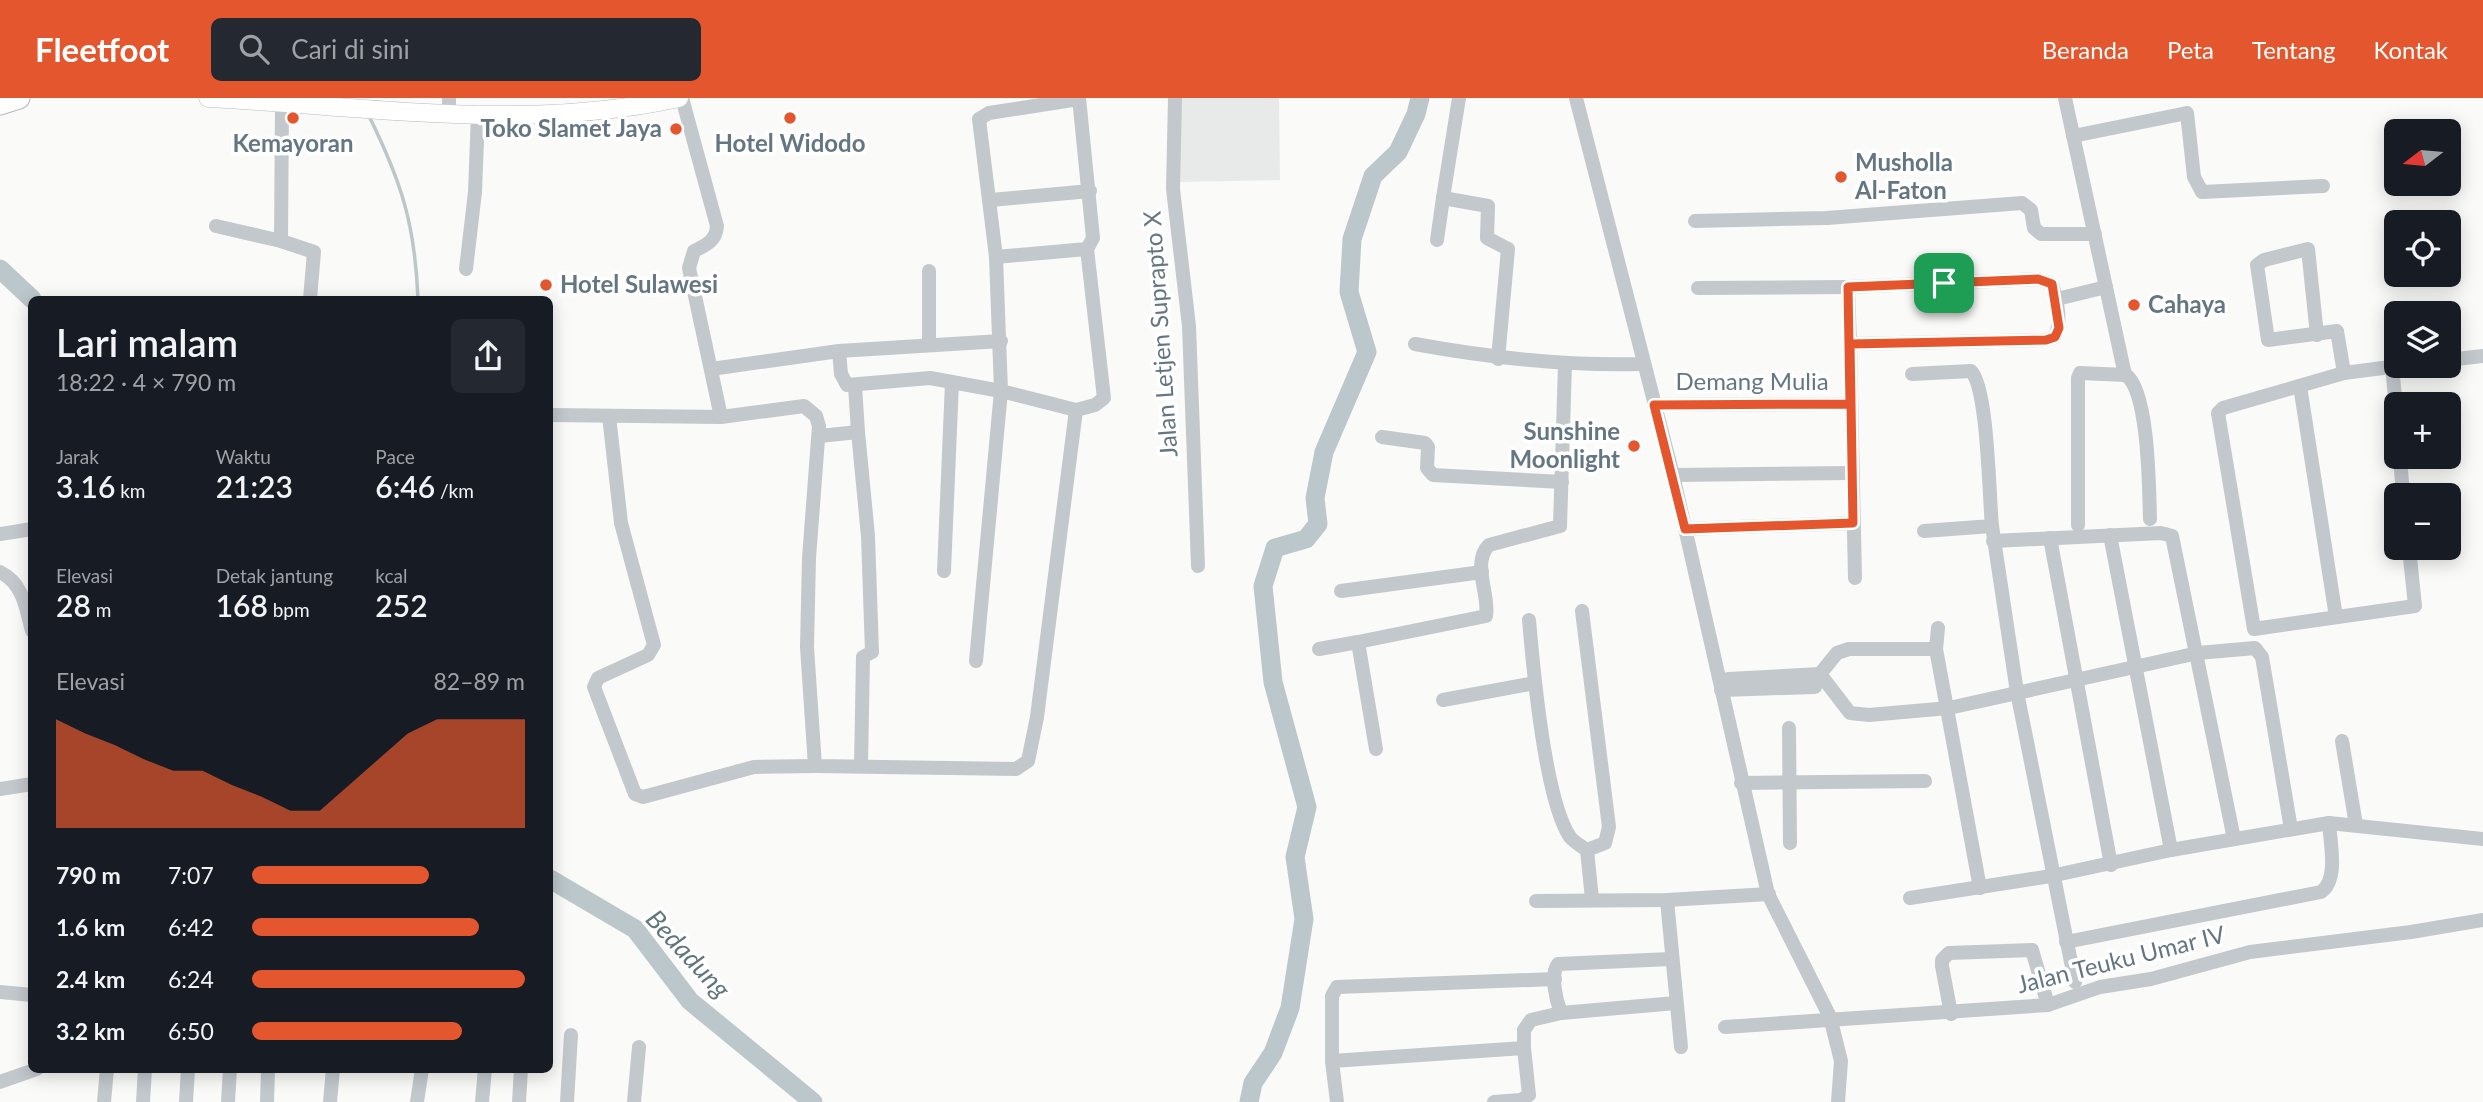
<!DOCTYPE html>
<html lang="id">
<head>
<meta charset="utf-8">
<style>
  body { margin:0; font-family:Lato,sans-serif; background:#242831; color:#f1f3f6; height:100vh; display:flex; flex-direction:column; font-size:26px; white-space:nowrap }
  * { box-sizing:border-box; margin:0 }
  p { font-size:23px; color:#9ea1a6 }
  .icon { flex:none; width:38px; height:38px; fill:none; stroke:currentColor; stroke-width:2; stroke-linecap:round; stroke-linejoin:round }
  .map { position:relative; flex:1; overflow:hidden }
  .panel { position:absolute; left:28px; top:198px; width:525px; height:777px; display:flex; flex-direction:column; background:#171b24; border-radius:10px; box-shadow:0 4px 18px #0003 }
  .panel>* { flex:none }
  .needle { width:46px; rotate:254deg }
  .controls { position:absolute; left:2384px; top:21px; display:grid; gap:14px }
  .controls a { display:grid; place-items:center; width:77px; height:77px; border-radius:10px; background:#171b24; box-shadow:0 4px 18px #0003; font-size:35px }
  .pin { position:absolute; display:grid; place-items:center; width:60px; height:60px; color:#fff; margin:-30px; border-radius:14px; box-shadow:0 4px 10px #0006 }
  .round { display:grid; place-items:center; flex:none; width:74px; height:74px; border-radius:10px; background:#242831 }
  .summary { display:flex; align-items:center; justify-content:space-between; height:119px; padding:0 28px }
  h1 { font-size:38px; font-weight:600; line-height:52px }
  .stats { display:grid; grid-template-columns:repeat(3,1fr); gap:10px; height:119px; padding:7px 28px }
  .stats div { display:grid; align-content:center }
  .stats b { font-size:30px; font-weight:600 }
  .stats small { font-size:19px; font-weight:400 }
  .stats p { font-size:19px }
  .chart { height:196px; padding:14px 28px }
  .chart p { display:flex; justify-content:space-between }
  .chart svg { width:100%; height:126px; margin-top:7px; fill:#e4572e; opacity:.7 }
  ul { padding:0 28px; list-style:none; font-size:23px }
  li { display:grid; grid-template-columns:112px 84px 1fr; align-items:center; height:52px }
  li i { height:18px; border-radius:9px; background:#e4572e }
  header { display:flex; align-items:center; gap:42px; box-sizing:border-box; height:98px; padding:0 35px; background:#e4572e; color:#fff }
  header strong { font-size:33px }
  nav { display:flex; gap:38px; margin-inline-start:auto; font-size:24px }
  .search { width:490px; height:63px; background:#242831; display:flex; align-items:center; gap:18px; box-sizing:border-box; padding:0 24px; border-radius:10px; color:#9ea1a6; font-size:26px }
  .map>svg:first-child { display:block }
  .built { fill:#e8e9e9 }
  .lines { fill:none; stroke-linecap:round; stroke-linejoin:round }
  .stream { stroke:#bbc7cb; stroke-width:3.5 }
  .river { stroke:#bbc7cb; stroke-width:19 }
  .major-casing { stroke:#b5babe; stroke-width:19 }
  .highway-casing { stroke:#b4b9bd; stroke-width:23 }
  .minor { stroke:#c3c8cc; stroke-width:14 }
  .major { stroke:#fff; stroke-width:18 }
  .highway { stroke:#fff; stroke-width:21 }
  .route-casing { stroke:#fff; stroke-width:14 }
  .route { stroke:#e4572e; stroke-width:9 }
  .poi-dot { fill:#e4572e; stroke:#fff; stroke-width:2.5 }
  .labels { text-anchor:middle; stroke-width:7; stroke-linejoin:round; paint-order:stroke }
  .poi-label { font-size:24px; font-weight:bold; fill:#657683; stroke:#fff; text-anchor:start }
  .street-label { font-size:24px; fill:#657683; stroke:#fff }
  .water-label { font-size:26px; font-style:italic; fill:#60757c; stroke:#fff }
</style>
</head>
<body>
<header>
<strong>Fleetfoot</strong>
<div class="search"><svg class="icon" aria-label="search" viewBox="0 0 24 24"><circle cx="10" cy="10" r="6"/><path d="M15 15l6 6"/></svg>Cari di sini</div>
<nav><a>Beranda</a><a>Peta</a><a>Tentang</a><a>Kontak</a></nav>
</header>
<div class="map">
<svg width="2483" height="1004" viewBox="0 0 2483 1004">
  <rect width="100%" height="100%" fill="#fafaf8"/>
  <polygon class="built" points="1179,0 1279,0 1280,82 1178,84"/>
  <g class="lines">
    <path class="stream" d="M369 18C402 85 415 127 418 201"/>
    <g class="river">
      <polyline points="0,171 32,201"/>
      <polyline points="550,781 635,831 690,903 813,1004"/>
      <polyline points="1249,1004 1253,985 1273,955 1290,910 1304,821 1295,759 1307,709 1273,584 1263,488 1275,450 1306,441 1318,426 1315,400 1324,354 1367,254 1349,194 1352,141 1373,78 1398,54 1416,16 1420,0"/>
    </g>
    <g class="major-casing">
      <path id="major" d="M208 0C364 8 524 34 679 0"/>
    </g>
    <g class="highway-casing">
      <polyline id="highway" points="0,6 19,0"/>
    </g>
    <g class="minor">
      <path d="M682 0 717 128C716 143 706 147 694 153L689 170 721 319 804 308 816 318 819 328 809 460 807 549 815 668 1016 671 1028 663 1037 619 1076 312 1095 307 1104 300 1087 151 1093 140 1079 0"/>
      <polyline points="1175,0 1173,91 1189,228 1198,468"/>
      <polyline points="1459,0 1443,100 1488,108 1487,140 1508,151 1498,261"/>
      <polyline points="1576,0 1673,377 1768,796 1830,919 1841,963 1838,1004"/>
      <polyline points="2065,0 2125,277"/>
      <polyline points="282,5 281,143 314,154 310,201"/>
      <polyline points="449,14 449,0"/>
      <polyline points="2073,38 2187,15 2194,79 2202,94 2323,88"/>
      <polyline points="991,102 1090,93"/>
      <polyline points="1695,123 1827,120 2022,105 2031,112 2034,130 2041,136 2095,136"/>
      <polyline points="216,128 281,143"/>
      <polyline points="1437,142 1443,100"/>
      <polyline points="996,159 1087,151"/>
      <polyline points="466,171 475,94 478,16"/>
      <polyline points="929,173 929,246"/>
      <path d="M2038 181 2052 186C2057 203 2062 223 2055 239L2046 242 1850 246 1848 189Z"/>
      <polyline points="1698,190 1848,189"/>
      <polyline points="2057,201 2106,189"/>
      <polyline points="2317,237 2308,151 2264,162 2257,167 2268,242 2337,233 2344,275"/>
      <path d="M1415 246C1491 260 1565 268 1642 266"/>
      <polyline points="1850,246 1855,480"/>
      <polyline points="839,253 841,276 847,287 930,280 1001,293 1076,312"/>
      <polyline points="2448,262 2483,258"/>
      <polyline points="2392,268 2396,310"/>
      <polyline points="2398,268 2344,275 2223,310 2218,315 2254,531 2415,508 2409,450"/>
      <polyline points="711,271 839,253 1001,243"/>
      <path d="M1912 276 1971 273C1988 290 1989 399 1992 428L1924 433"/>
      <polyline points="855,288 858,334"/>
      <polyline points="2300,288 2336,519"/>
      <polyline points="1654,307 1850,306"/>
      <polyline points="550,317 721,319"/>
      <polyline points="609,318 621,425 654,547 648,557 598,580 594,589 635,696 643,699 754,669 815,668"/>
      <polyline points="819,338 858,334 868,438 872,554 863,559 861,668"/>
      <polyline points="1382,339 1425,345 1428,349 1427,370 1433,377 1562,384"/>
      <polyline points="2400,359 2403,397"/>
      <polyline points="1673,377 1852,375"/>
      <path d="M2078 427V280L2080 275 2126 277C2149 294 2149 391 2150 421"/>
      <polyline points="1992,428 2017,594 2075,884"/>
      <polyline points="1685,431 1853,425"/>
      <polyline points="0,436 32,431"/>
      <polyline points="2110,437 2171,752"/>
      <polyline points="2050,440 2111,767"/>
      <polyline points="1993,443 2161,435 2172,438 2234,741"/>
      <polyline points="944,473 952,284"/>
      <path d="M0 474C23 485 26 510 32 533"/>
      <polyline points="1341,493 1482,474"/>
      <polyline points="1582,513 1609,729 1605,745 1587,752"/>
      <path d="M1529 522C1533 569 1545 702 1570 739 1574 744 1581 748 1587 752L1592 801"/>
      <polyline points="1938,530 1936,551 1980,790"/>
      <polyline points="1319,551 1358,544"/>
      <polyline points="976,563 1001,293 996,159 979,21 989,15 1079,1"/>
      <polyline points="1820,576 1837,555 1849,551 1936,551"/>
      <polyline points="1728,581 1820,576 1850,615 1869,617 1949,610 2198,555 2255,550 2262,559 2291,731"/>
      <polyline points="1721,592 1815,589"/>
      <polyline points="1443,602 1535,585"/>
      <polyline points="1789,630 1790,745"/>
      <polyline points="2342,643 2356,727"/>
      <path d="M1376 651 1358 544 1486 518C1490 497 1471 465 1489 447L1560 428 1565 266"/>
      <polyline points="1741,685 1925,683"/>
      <polyline points="0,691 32,686"/>
      <polyline points="1910,800 2051,778 2171,752 2329,725 2483,741"/>
      <polyline points="1667,802 1681,949"/>
      <polyline points="1536,803 1667,802 1769,796"/>
      <path d="M2066 844 2321 794C2339 782 2330 744 2329 725"/>
      <path d="M1671 861 1558 866C1550 877 1556 902 1561 915L1676 905"/>
      <polyline points="0,894 32,897"/>
      <polyline points="1951,916 1942,868 1942,862 1949,855 2032,852 2048,907"/>
      <polyline points="1725,929 2048,907 2100,889 2151,881 2250,854 2411,834 2483,822"/>
      <polyline points="1332,963 1524,950"/>
      <polyline points="0,984 37,971"/>
      <polyline points="104,1004 107,971"/>
      <polyline points="143,1004 145,971"/>
      <polyline points="186,1004 188,971"/>
      <polyline points="228,1004 230,971"/>
      <polyline points="267,1004 268,971"/>
      <polyline points="330,1004 333,971"/>
      <polyline points="417,1004 422,971"/>
      <polyline points="482,1004 485,971"/>
      <polyline points="519,1004 521,971"/>
      <polyline points="567,1004 571,937"/>
      <polyline points="634,1004 639,949"/>
      <polyline points="1337,1004 1332,963 1332,898 1337,889 1555,881"/>
      <polyline points="1494,1004 1521,1002 1529,997 1524,950 1524,932 1531,922 1561,915"/>
    </g>
    <use href="#major" class="major"/>
    <use href="#highway" class="highway"/>
  </g>
  <g class="lines">
    <g class="route-casing">
      <polyline id="route" points="1944,185 1848,189 1850,306 1654,307 1685,431 1853,425 1850,246 2046,242 2055,239 2059,230 2052,186 2038,181 1944,185"/>
    </g>
    <use href="#route" class="route"/>
  </g>
  <g class="poi-dot">
    <circle cx="293" cy="20" r="7"/>
    <circle cx="790" cy="20" r="7"/>
    <circle cx="676" cy="31" r="7"/>
    <circle cx="1841" cy="79" r="7"/>
    <circle cx="546" cy="187" r="7"/>
    <circle cx="2134" cy="207" r="7"/>
    <circle cx="1634" cy="348" r="7"/>
  </g>
  <g class="labels">
    <g class="poi-label">
      <text x="662" y="39" text-anchor="end">Toko Slamet Jaya</text>
      <text x="293" y="54" text-anchor="middle">Kemayoran</text>
      <text x="790" y="54" text-anchor="middle">Hotel Widodo</text>
      <text x="1855" y="73">Musholla<tspan x="1855" dy="28">Al-Faton</tspan></text>
      <text x="560" y="195">Hotel Sulawesi</text>
      <text x="2148" y="215">Cahaya</text>
      <text x="1620" y="342" text-anchor="end">Sunshine<tspan x="1620" dy="28">Moonlight</tspan></text>
    </g>
    <g class="street-label">
      <text transform="translate(1161 236) rotate(-94)" y="8">Jalan Letjen Suprapto X</text>
      <text x="1752" y="292">Demang Mulia</text>
      <text transform="translate(2121 862) rotate(-14)" y="8">Jalan Teuku Umar IV</text>
    </g>
    <g class="water-label">
      <text transform="translate(688 856) rotate(47)" y="9">Bedadung</text>
    </g>
  </g>
</svg>
<div class="controls">
<a><svg class="needle" viewBox="-14 -14 28 28"><path d="M0-13l5 13h-10z" fill="#e53935"/><path d="M0 13l5-13h-10z" fill="#9ea1a6"/></svg></a>
<a><svg class="icon" aria-label="locate" viewBox="0 0 24 24"><circle cx="12" cy="12" r="6"/><path d="M12 2v4M12 18v4M2 12h4M18 12h4"/></svg></a>
<a><svg class="icon" aria-label="layers" viewBox="0 0 24 24"><path d="M12 4l9 5-9 5-9-5zM3 14l9 5 9-5"/></svg></a>
<a>+</a>
<a>−</a>
</div>
<div class="pin" style="left:1944px;top:185px;background:#1e9e55"><svg class="icon" aria-label="arrive" viewBox="0 0 24 24"><path d="M6 21V4h12l-3 4 3 4H6"/></svg></div>
<section class="panel">
<div class="summary"><div><h1>Lari malam</h1><p>18:22 · 4 × 790 m</p></div><a class="round"><svg class="icon" aria-label="share" viewBox="0 0 24 24"><path d="M12 15V3M7 8l5-5 5 5M5 13v7h14v-7"/></svg></a></div>
<div class="stats">
<div><p>Jarak</p><b>3.16<small> km</small></b></div>
<div><p>Waktu</p><b>21:23</b></div>
<div><p>Pace</p><b>6:46<small> /km</small></b></div>
</div>
<div class="stats">
<div><p>Elevasi</p><b>28<small> m</small></b></div>
<div><p>Detak jantung</p><b>168<small> bpm</small></b></div>
<div><p>kcal</p><b>252</b></div>
</div>
<div class="chart"><p><span>Elevasi</span>82–89 m</p>
<svg viewBox="0 0 160 44" preserveAspectRatio="none"><path d="M0 44V6L10 11L20 15L30 20L40 24L50 24L60 29L70 33L80 38L90 38L100 29L110 20L120 11L130 6L140 6L150 6L160 6V44z"/></svg>
</div>
<ul>
<li><b>790 m</b>7:07<i style="width:65%"></i></li>
<li><b>1.6 km</b>6:42<i style="width:83%"></i></li>
<li><b>2.4 km</b>6:24<i style="width:100%"></i></li>
<li><b>3.2 km</b>6:50<i style="width:77%"></i></li>
</ul>
</section>
</div>
</body>
</html>
